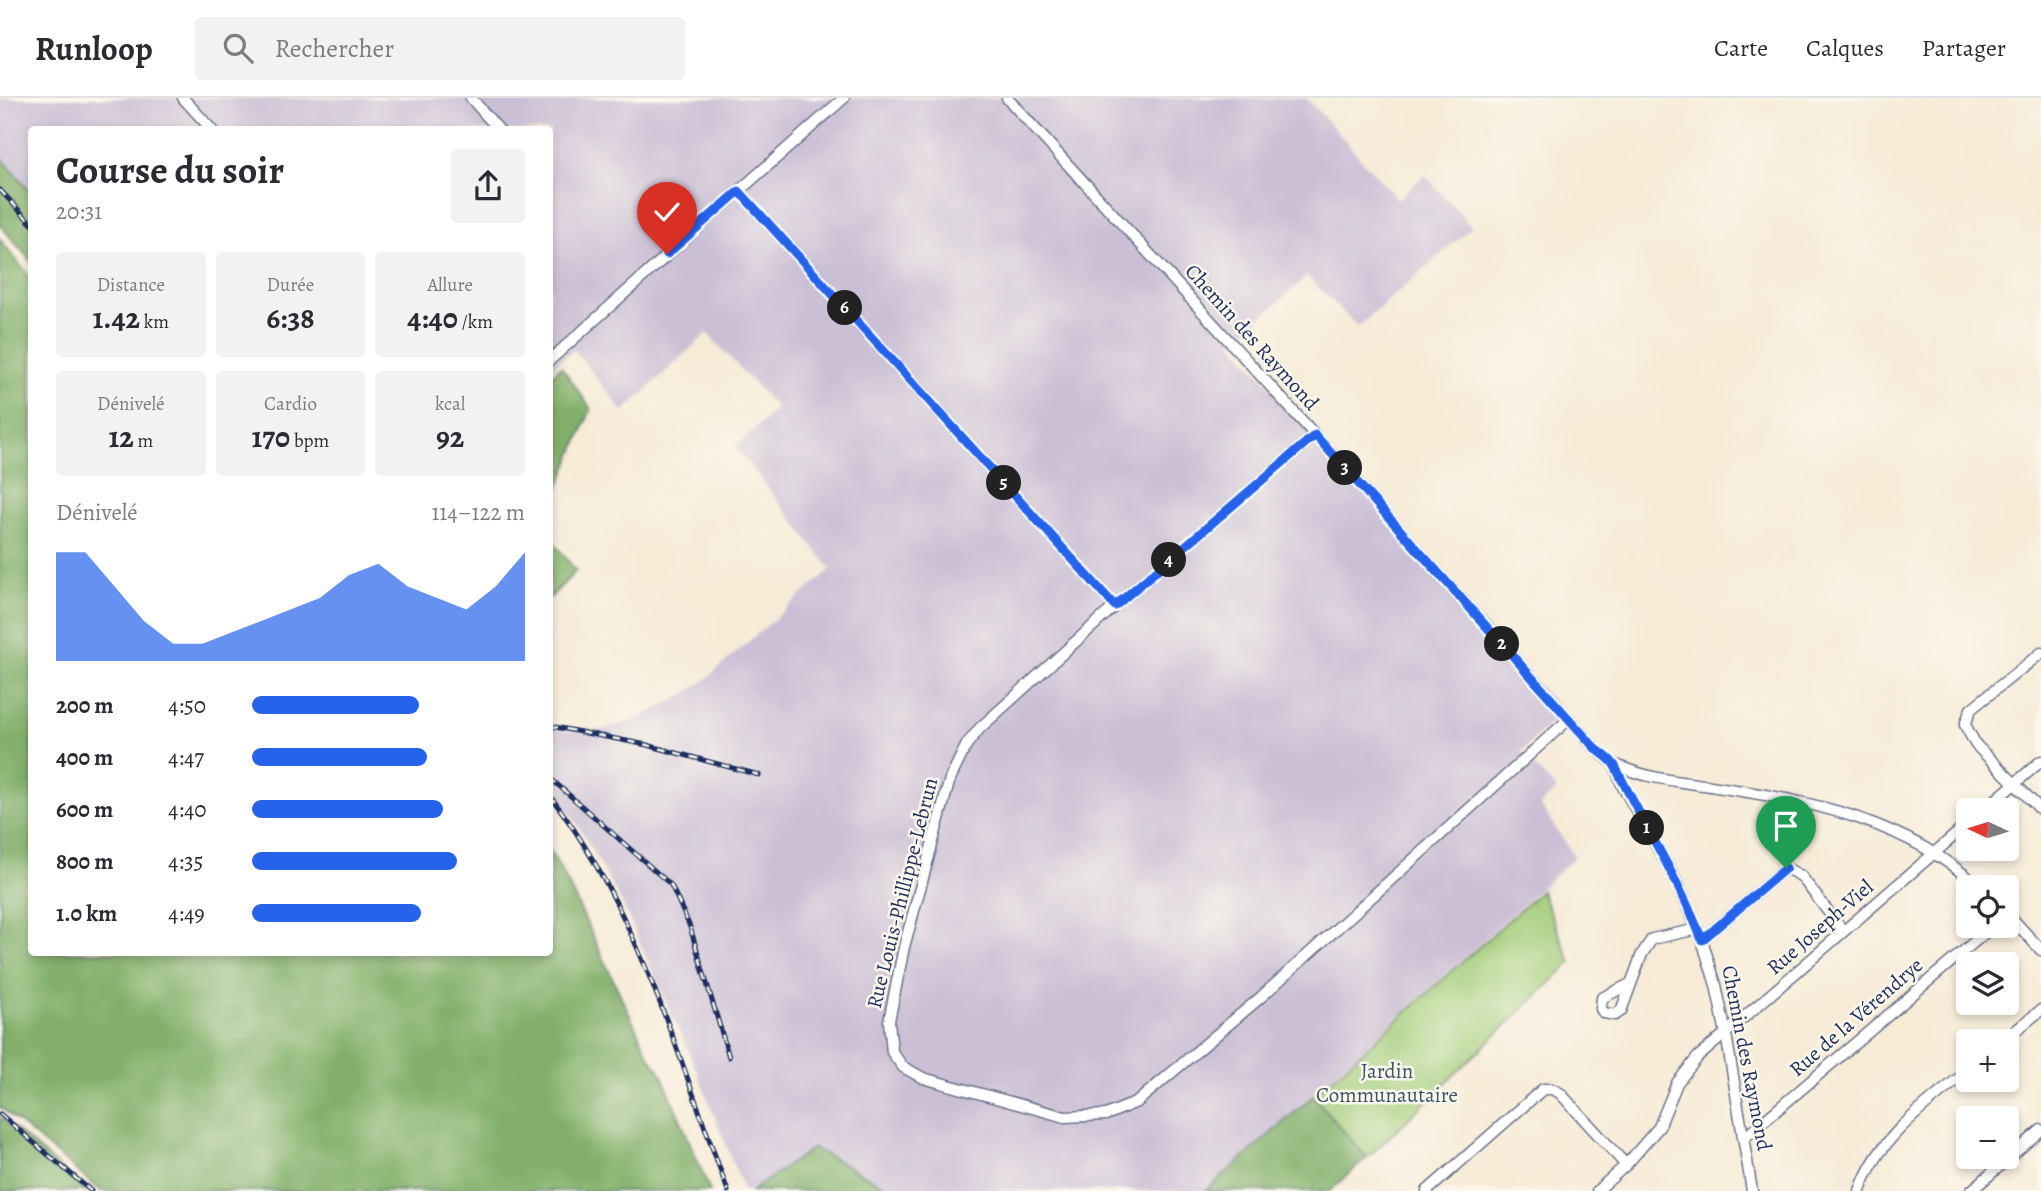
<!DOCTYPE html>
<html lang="fr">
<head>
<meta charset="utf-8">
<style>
  body { margin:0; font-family:Alegreya,serif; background:#f2f2f3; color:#2b2b33; height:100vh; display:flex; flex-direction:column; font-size:26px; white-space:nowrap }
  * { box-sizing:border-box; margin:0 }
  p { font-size:23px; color:#7c7c81 }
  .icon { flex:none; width:38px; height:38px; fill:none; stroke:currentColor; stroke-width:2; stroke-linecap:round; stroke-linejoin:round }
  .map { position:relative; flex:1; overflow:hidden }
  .side { position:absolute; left:28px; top:28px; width:525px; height:830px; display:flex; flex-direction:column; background:#fff; border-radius:7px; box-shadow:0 4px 10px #0003 }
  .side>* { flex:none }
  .needle { width:46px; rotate:274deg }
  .buttons { position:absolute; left:1956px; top:700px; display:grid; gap:14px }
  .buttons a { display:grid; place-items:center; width:63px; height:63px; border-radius:7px; background:#fff; box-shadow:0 4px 10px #0003; font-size:35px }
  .pin { position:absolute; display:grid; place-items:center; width:60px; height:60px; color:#fff; margin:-72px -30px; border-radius:50% 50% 50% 0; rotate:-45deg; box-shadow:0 0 7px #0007 }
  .pin .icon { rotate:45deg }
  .km { position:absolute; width:35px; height:35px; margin:-18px; border-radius:50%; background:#222; color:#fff; font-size:19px; line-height:35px; text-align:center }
  .round { display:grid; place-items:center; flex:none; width:74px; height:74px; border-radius:7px; background:#f2f2f3 }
  .headline { display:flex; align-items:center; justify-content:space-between; height:119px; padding:0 28px }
  h1 { font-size:38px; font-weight:700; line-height:52px }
  .figures { display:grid; grid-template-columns:repeat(3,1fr); gap:10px; height:119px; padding:7px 28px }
  .figures div { display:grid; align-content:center; border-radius:7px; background:#f2f2f3; text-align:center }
  .figures b { font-size:30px; font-weight:700 }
  .figures small { font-size:19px; font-weight:400 }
  .figures p { font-size:19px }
  .chart { height:196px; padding:14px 28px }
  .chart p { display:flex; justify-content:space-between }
  .chart svg { width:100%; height:126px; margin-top:7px; fill:#2563eb; opacity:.7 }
  ul { padding:0 28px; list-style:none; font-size:23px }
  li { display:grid; grid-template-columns:112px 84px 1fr; align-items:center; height:52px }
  li i { height:18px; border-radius:9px; background:#2563eb }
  header { display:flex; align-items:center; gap:42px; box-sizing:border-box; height:98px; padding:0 35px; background:#fff; border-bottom:2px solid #e1e1e2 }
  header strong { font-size:33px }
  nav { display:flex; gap:38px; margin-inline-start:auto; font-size:24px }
  .search { width:490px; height:63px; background:#f2f2f3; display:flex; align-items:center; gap:18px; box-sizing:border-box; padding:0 24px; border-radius:7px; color:#7c7c81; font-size:26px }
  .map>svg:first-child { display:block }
  .industrial { fill:#cbbfd5 }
  .green { fill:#a3cd7a; stroke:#5f7e6c; stroke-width:2 }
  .forest { fill:#82b06a; stroke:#4e7064; stroke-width:2 }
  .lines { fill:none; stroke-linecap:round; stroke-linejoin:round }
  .minor-casing { stroke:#687188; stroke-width:13 }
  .minor { stroke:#fff; stroke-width:10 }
  .rail-casing { stroke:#1b2f5e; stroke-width:5 }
  .rail { stroke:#fbf7ec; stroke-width:2.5; stroke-dasharray:8; stroke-linecap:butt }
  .route-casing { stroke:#fff; stroke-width:14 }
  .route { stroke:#2563eb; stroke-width:9 }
  .labels { text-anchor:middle; stroke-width:5; stroke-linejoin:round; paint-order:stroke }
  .street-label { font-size:21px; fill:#1b2f5e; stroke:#fbf7ec }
  .park-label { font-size:21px; fill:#3d5665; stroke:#fbf7ec }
</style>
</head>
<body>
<header>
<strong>Runloop</strong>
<div class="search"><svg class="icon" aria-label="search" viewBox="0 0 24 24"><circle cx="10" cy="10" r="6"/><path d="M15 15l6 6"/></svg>Rechercher</div>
<nav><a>Carte</a><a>Calques</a><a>Partager</a></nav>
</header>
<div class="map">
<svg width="2041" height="1093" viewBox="0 0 2041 1093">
  <rect width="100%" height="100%" fill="#fbf7ec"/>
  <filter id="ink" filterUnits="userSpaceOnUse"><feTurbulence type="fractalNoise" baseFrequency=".0143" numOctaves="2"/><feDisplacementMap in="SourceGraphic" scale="14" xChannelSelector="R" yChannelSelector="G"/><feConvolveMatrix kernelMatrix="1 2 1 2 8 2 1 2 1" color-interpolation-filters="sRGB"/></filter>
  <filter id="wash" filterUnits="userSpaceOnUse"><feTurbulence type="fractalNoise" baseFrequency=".00686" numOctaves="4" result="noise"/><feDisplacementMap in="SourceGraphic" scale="28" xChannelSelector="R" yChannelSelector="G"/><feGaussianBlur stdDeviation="1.57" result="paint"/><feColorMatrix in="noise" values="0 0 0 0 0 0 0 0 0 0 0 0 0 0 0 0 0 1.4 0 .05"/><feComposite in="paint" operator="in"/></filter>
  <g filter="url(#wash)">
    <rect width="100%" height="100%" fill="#f7ebd7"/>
    <polygon class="industrial" points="0,0 1307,0 1397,101 1425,77 1472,129 1358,229 1307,178 1232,245 1562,613 1521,654 1557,692 1540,707 1575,759 1206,1093 894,1093 813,1050 752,1093 744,1093 694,966 622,805 578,727 550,691 550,631 591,634 633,623 675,602 704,583 831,471 736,349 777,310 707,235 623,314 574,251 550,272 550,32 32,32 31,94 0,58"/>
    <polygon class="green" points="1541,793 1571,865 1367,1060 1313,998"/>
    <g class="forest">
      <polygon points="0,58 31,94 31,163 0,127"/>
      <polygon points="0,141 32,182 32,854 550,854 550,753 563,775 648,956 661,975 710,1093 101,1093 0,1009"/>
      <polygon points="561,268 591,311 558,391 550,379 550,279"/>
      <polygon points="550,440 576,473 550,500"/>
      <polygon points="1313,998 1367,1060 1330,1093 1206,1093"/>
      <polygon points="0,1019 87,1093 0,1093"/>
      <polygon points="813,1050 894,1093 752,1093"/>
    </g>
  </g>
  <g filter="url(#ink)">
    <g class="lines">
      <g class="minor-casing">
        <g id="minor">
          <polyline points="183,0 212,32"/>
          <polyline points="471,0 499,32"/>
          <polyline points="844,0 739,93 1115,508"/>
          <polyline points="1007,0 1315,337 1595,650 1614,666 1623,689 1676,782 1702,842 1716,887 1726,936 1752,1093"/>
          <polyline points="550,262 739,93"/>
          <polyline points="1315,337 1115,508 980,630 967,646 950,681 904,849 889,923 892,954 903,969 923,980 1065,1019 1106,1017 1137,1004 1261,899 1569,621"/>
          <polyline points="2041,555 1971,611 1965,627 1976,647 2041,712"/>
          <path d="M1614 666C1648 682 1687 684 1723 690 1816 704 1907 724 1979 789"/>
          <polyline points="1984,712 2041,663"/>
          <polyline points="2007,815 2041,852"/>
          <polyline points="1702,842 1786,770 1801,778 1843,833"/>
          <polyline points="1630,886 1602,900 1601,911 1604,915 1615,917 1621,913 1642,856 1652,841 1698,831"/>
          <polyline points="2003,943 2041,912"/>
          <polyline points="1744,1040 1993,828"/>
          <polyline points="1427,1093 1543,991 1552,991 1560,995 1626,1067"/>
          <polyline points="1597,1093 1626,1067 1659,1029 1677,985 1698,959 1969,725"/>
          <path d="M1860 1093C1878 1039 1926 1007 1969 972"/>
          <polyline points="1971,1093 2041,1032"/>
        </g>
      </g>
      <use href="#minor" class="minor"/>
      <g class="rail-casing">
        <g id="rail">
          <polyline points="0,92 32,126"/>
          <polyline points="550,628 647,647 759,677"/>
          <polyline points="550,680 671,787 690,829 729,959"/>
          <path d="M550 698C638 811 678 960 728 1093"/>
          <polyline points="0,1016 91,1093"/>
        </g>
      </g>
      <use href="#rail" class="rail"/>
    </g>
  </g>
  <g class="lines" filter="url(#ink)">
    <g class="route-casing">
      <path id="route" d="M667 156 739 93 1115 508 1315 337 1595 650C1601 655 1611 661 1615 668 1643 726 1679 781 1702 842L1786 770"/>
    </g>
    <use href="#route" class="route"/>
  </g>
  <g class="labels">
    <g class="street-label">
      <text transform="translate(1252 239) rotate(48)" y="7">Chemin des Raymond</text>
      <text transform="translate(902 795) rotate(-76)" y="7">Rue Louis-Phillippe-Lebrun</text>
      <text transform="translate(1820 829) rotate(-41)" y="7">Rue Joseph-Viel</text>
      <text transform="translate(1856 919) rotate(-41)" y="7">Rue de la Vérendrye</text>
      <text transform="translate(1747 960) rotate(79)" y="7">Chemin des Raymond</text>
    </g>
    <g class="park-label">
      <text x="1387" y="980">Jardin<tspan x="1387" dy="24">Communautaire</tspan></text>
    </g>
  </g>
</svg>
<div class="buttons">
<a><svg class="needle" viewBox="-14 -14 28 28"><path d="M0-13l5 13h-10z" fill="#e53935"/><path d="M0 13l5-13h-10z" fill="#7c7c81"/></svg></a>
<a><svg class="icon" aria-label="locate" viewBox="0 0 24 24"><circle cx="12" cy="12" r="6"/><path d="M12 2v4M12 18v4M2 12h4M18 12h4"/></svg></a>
<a><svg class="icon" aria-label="layers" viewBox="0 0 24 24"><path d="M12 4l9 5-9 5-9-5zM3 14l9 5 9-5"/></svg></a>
<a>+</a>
<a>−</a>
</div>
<div class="pin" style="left:1786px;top:770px;background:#1e9e55"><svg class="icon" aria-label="arrive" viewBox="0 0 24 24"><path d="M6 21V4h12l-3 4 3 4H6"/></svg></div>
<div class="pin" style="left:667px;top:156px;background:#d93025"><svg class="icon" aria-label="check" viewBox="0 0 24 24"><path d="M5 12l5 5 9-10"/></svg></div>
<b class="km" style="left:1647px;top:730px">1</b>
<b class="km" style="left:1502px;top:546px">2</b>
<b class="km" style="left:1345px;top:370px">3</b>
<b class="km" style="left:1169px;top:462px">4</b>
<b class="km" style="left:1004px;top:385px">5</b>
<b class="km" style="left:845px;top:210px">6</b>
<section class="side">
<div class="headline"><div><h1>Course du soir</h1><p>20:31</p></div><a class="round"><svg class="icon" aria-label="share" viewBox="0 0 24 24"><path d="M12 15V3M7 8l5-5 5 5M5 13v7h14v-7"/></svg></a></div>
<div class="figures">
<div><p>Distance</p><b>1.42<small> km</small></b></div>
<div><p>Durée</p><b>6:38</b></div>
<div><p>Allure</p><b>4:40<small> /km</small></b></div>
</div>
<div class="figures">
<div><p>Dénivelé</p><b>12<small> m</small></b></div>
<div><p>Cardio</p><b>170<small> bpm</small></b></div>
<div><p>kcal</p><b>92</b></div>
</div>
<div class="chart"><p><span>Dénivelé</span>114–122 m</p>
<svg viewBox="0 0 160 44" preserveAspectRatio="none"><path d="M0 44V6L10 6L20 18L30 30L40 38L50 38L60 34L70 30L80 26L90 22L100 14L110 10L120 18L130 22L140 26L150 18L160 6V44z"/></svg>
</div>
<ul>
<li><b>200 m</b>4:50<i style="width:61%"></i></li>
<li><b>400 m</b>4:47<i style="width:64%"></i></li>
<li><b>600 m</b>4:40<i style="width:70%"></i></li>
<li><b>800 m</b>4:35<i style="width:75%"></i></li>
<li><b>1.0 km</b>4:49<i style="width:62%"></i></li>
</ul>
</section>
</div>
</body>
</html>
